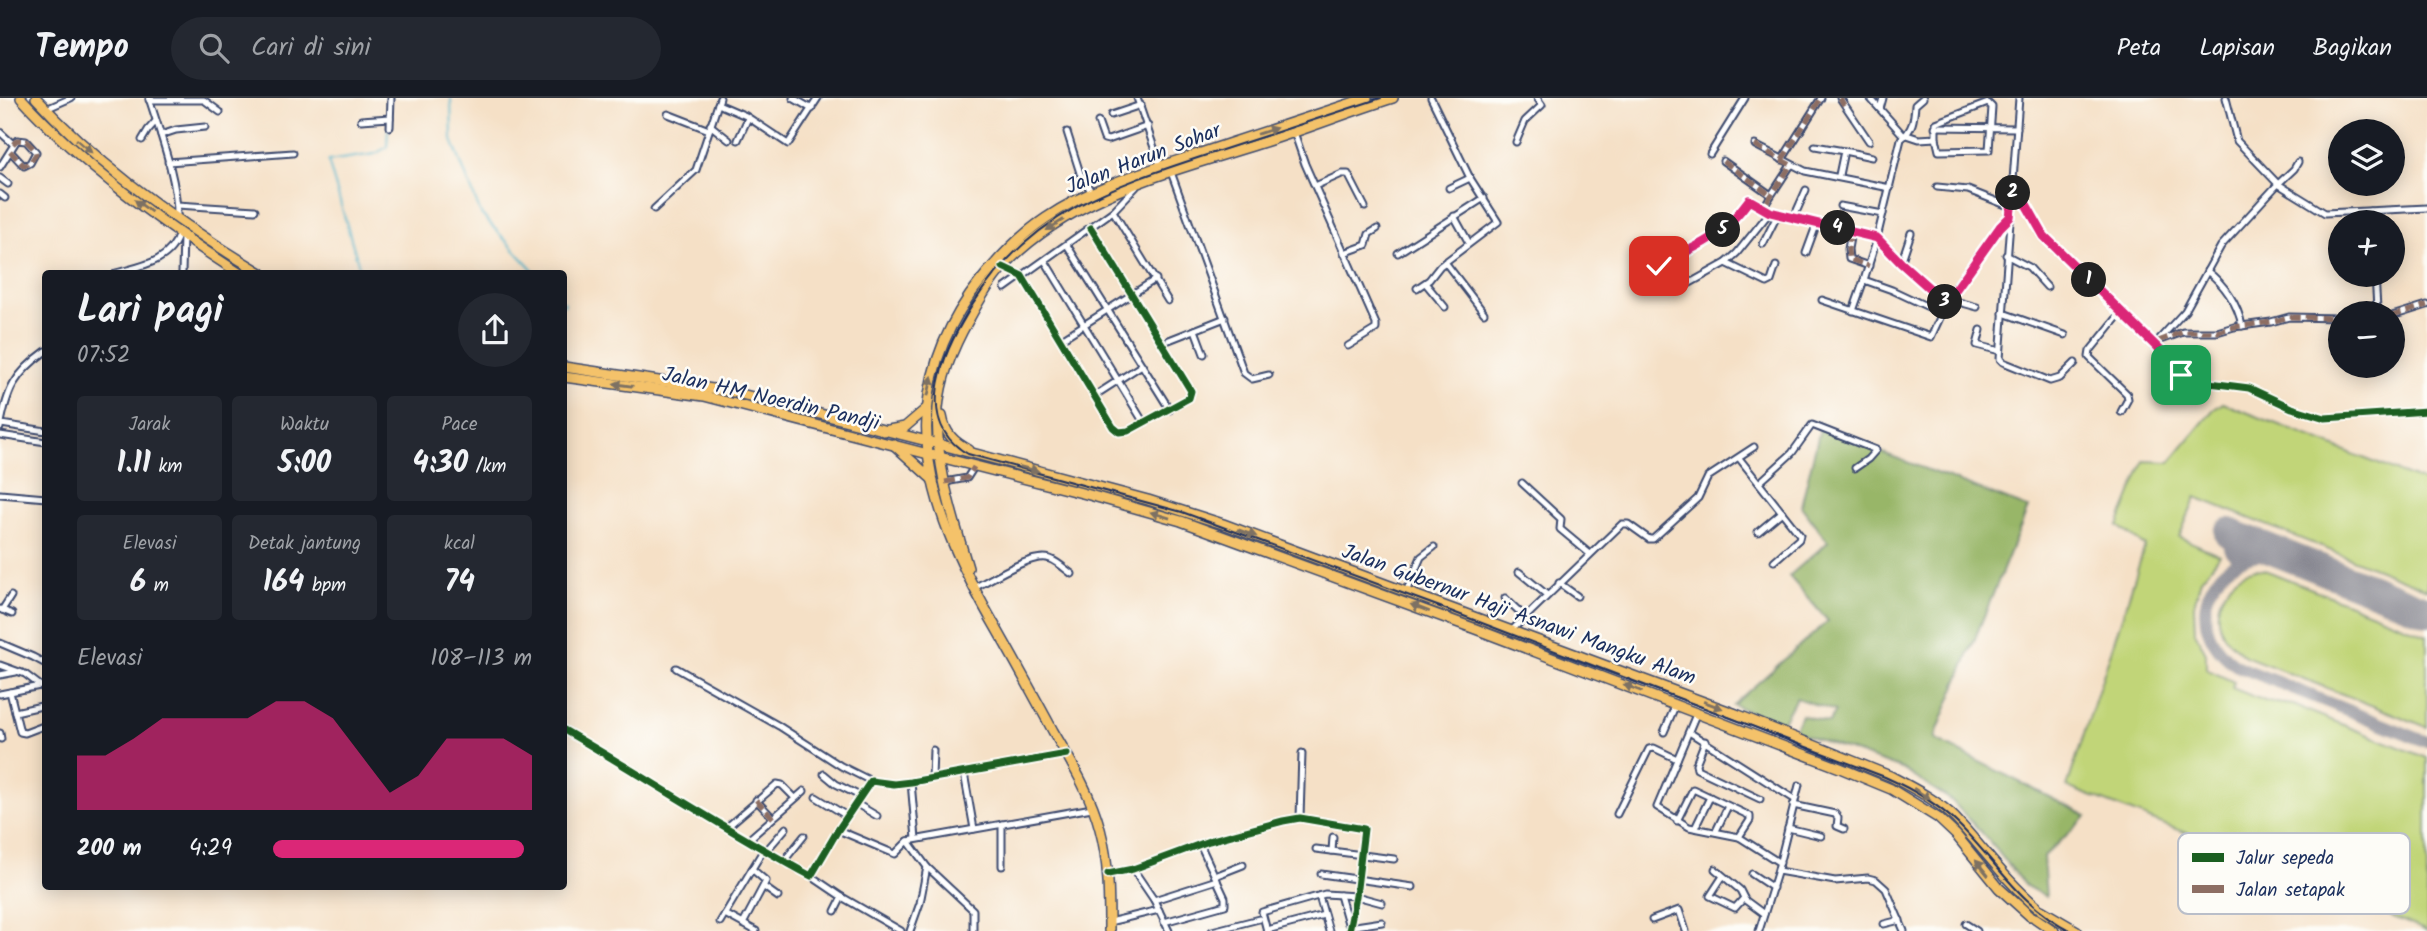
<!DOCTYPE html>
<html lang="id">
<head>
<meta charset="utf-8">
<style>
  body { margin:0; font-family:Kalam,sans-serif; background:#242831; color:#f1f3f6; height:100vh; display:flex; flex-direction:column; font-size:26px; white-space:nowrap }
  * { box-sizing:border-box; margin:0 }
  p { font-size:23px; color:#9ea1a6 }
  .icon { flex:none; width:38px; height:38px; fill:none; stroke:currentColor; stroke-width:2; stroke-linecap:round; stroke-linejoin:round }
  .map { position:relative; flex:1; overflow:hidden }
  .sheet { position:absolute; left:42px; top:172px; width:525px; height:620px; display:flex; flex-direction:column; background:#171b24; border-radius:7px; box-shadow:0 4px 18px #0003 }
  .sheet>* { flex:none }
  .controls { position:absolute; left:2328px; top:21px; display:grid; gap:14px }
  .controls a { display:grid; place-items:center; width:77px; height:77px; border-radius:50%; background:#171b24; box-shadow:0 4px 18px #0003; font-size:35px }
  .pin { position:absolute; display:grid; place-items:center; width:60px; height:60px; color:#fff; margin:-30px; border-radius:14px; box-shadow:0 4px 10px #0006 }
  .km { position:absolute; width:35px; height:35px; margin:-18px; border-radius:50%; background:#222; color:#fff; font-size:19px; line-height:35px; text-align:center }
  .round { display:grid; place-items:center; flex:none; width:74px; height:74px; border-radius:37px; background:#242831 }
  .overview { display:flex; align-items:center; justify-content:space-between; height:119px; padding:0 35px }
  h1 { font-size:38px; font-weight:800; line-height:52px }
  .figures { display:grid; grid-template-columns:repeat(3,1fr); gap:10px; height:119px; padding:7px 35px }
  .figures div { display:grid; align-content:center; border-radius:7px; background:#242831; text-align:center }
  .figures b { font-size:30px; font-weight:800 }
  .figures small { font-size:19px; font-weight:400 }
  .figures p { font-size:19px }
  .chart { height:196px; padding:14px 35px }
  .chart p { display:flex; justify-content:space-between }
  .chart svg { width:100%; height:126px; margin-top:7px; fill:#db2777; opacity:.7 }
  ul { padding:0 35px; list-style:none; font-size:23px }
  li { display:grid; grid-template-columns:112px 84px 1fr; align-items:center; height:52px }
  li i { height:18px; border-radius:9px; background:#db2777 }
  header { display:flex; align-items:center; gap:42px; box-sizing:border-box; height:98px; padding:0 35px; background:#171b24; border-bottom:2px solid #363941 }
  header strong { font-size:33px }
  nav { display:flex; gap:38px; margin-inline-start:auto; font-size:24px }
  .search { width:490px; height:63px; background:#242831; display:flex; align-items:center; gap:18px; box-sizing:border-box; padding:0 24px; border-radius:38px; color:#9ea1a6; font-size:26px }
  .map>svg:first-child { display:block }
  .green { fill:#c1d578; stroke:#6e826b; stroke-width:2 }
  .forest { fill:#98b668; stroke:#5a7263; stroke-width:2 }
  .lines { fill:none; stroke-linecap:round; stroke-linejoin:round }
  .stream { stroke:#49b0c8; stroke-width:2 }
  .taxiway { stroke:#888892; stroke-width:12 }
  .runway { stroke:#888892; stroke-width:30 }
  .minor-casing { stroke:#3c4a6e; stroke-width:9 }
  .primary-casing { stroke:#3c4a6e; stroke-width:12 }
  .trunk-casing { stroke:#3c4a6e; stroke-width:12 }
  .minor { stroke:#fff; stroke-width:5 }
  .primary { stroke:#f4c26a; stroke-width:9 }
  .trunk { stroke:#f4c26a; stroke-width:9 }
  .tram { stroke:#1b2f5e; stroke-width:2 }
  .quiet { stroke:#8d6e63; stroke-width:5; stroke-dasharray:10 5; stroke-linecap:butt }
  .cycleway-casing { stroke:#fdfcf7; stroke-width:11 }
  .cycleway { stroke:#1b5e20; stroke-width:7 }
  .oneway { fill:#7d7163 }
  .route-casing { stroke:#fff; stroke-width:14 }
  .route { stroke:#db2777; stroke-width:9 }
  .labels { text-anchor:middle; stroke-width:5; stroke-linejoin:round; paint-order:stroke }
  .street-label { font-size:21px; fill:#1b2f5e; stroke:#fdfcf7 }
  .key { fill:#fdfcf7; stroke:#b9bec9; stroke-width:2 }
  .key-label { font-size:19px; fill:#1b2f5e }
</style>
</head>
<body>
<header>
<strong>Tempo</strong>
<div class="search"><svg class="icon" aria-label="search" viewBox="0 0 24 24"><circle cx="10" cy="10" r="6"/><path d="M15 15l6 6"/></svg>Cari di sini</div>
<nav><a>Peta</a><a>Lapisan</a><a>Bagikan</a></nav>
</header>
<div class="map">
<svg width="2427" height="833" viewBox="0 0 2427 833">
  <rect width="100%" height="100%" fill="#fdfcf7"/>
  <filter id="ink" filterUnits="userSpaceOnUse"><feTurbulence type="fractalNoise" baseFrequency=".0143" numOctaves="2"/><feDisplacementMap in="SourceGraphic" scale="14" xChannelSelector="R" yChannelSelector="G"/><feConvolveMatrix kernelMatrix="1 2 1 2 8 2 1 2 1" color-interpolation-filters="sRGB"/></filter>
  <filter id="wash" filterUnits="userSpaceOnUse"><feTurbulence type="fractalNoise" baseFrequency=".00686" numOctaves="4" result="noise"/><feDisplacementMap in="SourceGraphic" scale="28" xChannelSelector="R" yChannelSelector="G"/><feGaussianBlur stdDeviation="1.57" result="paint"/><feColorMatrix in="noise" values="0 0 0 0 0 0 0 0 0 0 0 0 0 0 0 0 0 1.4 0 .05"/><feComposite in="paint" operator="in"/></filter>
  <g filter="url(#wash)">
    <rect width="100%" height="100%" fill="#f5e0c6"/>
    <g class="green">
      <polygon points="2223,305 2427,385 2427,491 2196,399 2179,439 2220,457 2201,481 2194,507 2195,534 2206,555 2206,571 2234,584 2232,590 2267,604 2293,607 2427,660 2427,833 2276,770 2067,689 2145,448 2118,428 2144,363 2170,364 2213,312"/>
      <path d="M2255 471 2265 472 2427 537V629L2245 558C2235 549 2225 542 2220 529 2211 504 2231 476 2255 471Z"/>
    </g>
    <polygon class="forest" points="1820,331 2028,410 1934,641 2087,718 2043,759 2046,799 2026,788 1985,738 1951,702 1902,671 1794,633 1801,617 1829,625 1835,613 1796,600 1781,627 1733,607 1828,523 1789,478 1828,444 1801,408"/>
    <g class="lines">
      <g class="stream">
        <polyline points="451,0 452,42 481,116 536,175"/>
        <polyline points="361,175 328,63 375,56 387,49 388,31"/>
        <polyline points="564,204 565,206 564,207"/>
      </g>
      <g class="taxiway">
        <path d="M2288 458C2214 443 2173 524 2237 568L2427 644"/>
        <path d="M2243 461 2236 459 2230 451 2237 433C2248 430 2260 437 2262 448"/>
      </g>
      <polyline class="runway" points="2229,435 2427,513"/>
    </g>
  </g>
  <g filter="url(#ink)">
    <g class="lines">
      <g class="minor-casing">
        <g id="minor">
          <path d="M149 0C160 35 178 83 177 119"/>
          <polyline points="793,0 812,11"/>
          <polyline points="1137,0 1161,70"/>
          <polyline points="1840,0 1869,43"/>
          <polyline points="1870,0 1904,38"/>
          <polyline points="2019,0 2000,261 2003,264 2050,283 2060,280 2075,265"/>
          <polyline points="149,2 204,2 220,14"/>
          <polygon points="1988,5 1992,9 1989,52 1939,53 1936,40 1936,25"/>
          <polyline points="718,6 746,18 788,46 818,0"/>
          <polyline points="46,11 71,0"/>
          <polyline points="1880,11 1883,0"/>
          <polyline points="668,16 709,32"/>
          <polyline points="1111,17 1141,7"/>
          <polyline points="361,22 390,20"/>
          <polyline points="1098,24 1104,41 1108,42 1148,28"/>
          <polyline points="710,27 729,42"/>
          <polyline points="390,29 391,0"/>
          <polyline points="1935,29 2017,30"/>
          <polyline points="0,34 13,46"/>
          <polyline points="1067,34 1080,75 1092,95"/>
          <polyline points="1294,34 1305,66 1376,226 1376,231 1348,248"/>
          <polyline points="161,37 176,32 205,29"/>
          <polyline points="1907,37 1919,41 1936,40"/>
          <polyline points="142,42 148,32 156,23"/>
          <polyline points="738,42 748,20"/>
          <polyline points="1516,44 1525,23 1542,7 1537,0"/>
          <polyline points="1755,47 1805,73 1890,90"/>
          <polyline points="1815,48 1844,53 1839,77"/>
          <polyline points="1844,53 1872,59"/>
          <polyline points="1710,56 1745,0"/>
          <polyline points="1782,62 1821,0"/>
          <polyline points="1723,63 1771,97"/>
          <polyline points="168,64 293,55"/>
          <polyline points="2298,64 2294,71 2278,86 2325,115 2427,110"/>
          <polyline points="0,69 17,42 26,43 36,54 30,65 24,68 10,53"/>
          <polyline points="1171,74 1244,275 1252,281 1269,277"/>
          <polyline points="0,80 8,86"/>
          <polyline points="2014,85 2044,138 2120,216 2169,261 2186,282 2249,290 2292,310 2325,320 2427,313"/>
          <polyline points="1315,88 1342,76 1348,76 1365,109"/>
          <polyline points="1937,89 1968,92 2011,109"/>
          <polyline points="1449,90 1470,80"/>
          <polyline points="0,96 5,100"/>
          <polyline points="177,107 255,112"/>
          <polyline points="1840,108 1883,116"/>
          <polyline points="1763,110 1791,67"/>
          <polyline points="654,111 696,72 720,0"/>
          <polyline points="1113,113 1168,203"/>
          <polyline points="2370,113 2371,124"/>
          <polyline points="1454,118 1469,145"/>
          <polyline points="1794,119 1806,92"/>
          <polyline points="1851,134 1848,151 1849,161 1869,168"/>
          <polyline points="1763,146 1778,116"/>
          <polyline points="1067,147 1170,312"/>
          <polyline points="1344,155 1366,147 1369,136 1377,131"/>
          <polyline points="1398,155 1484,100"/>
          <polyline points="1806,155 1817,125"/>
          <polyline points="2006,157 2029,169 2047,189"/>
          <polyline points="1045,163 1144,325"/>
          <polyline points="1445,164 1484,215"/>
          <polyline points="1726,165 1767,185 1771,183 1776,168"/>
          <polyline points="1901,165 1911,135"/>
          <polyline points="1659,168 1712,142 1725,130 1749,102 1778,116 1877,140 1901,165 1946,205"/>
          <polyline points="1003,169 1022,178 1113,329 1119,334 1128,333 1189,300 1191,293 1091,130"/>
          <path d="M2207 173C2224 186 2238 206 2242 228"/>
          <path d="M116 175C141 168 171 164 179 135"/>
          <polyline points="182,175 183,138"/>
          <polyline points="2375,177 2377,210"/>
          <path d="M1864 182 1876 144 1901 41C1913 32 1914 21 1915 7L1923 0"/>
          <polyline points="1690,185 1726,165 1737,155 1770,114"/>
          <polyline points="1426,186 1445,209"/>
          <polyline points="1005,190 1113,113 1136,89"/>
          <polyline points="1417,190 1429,182 1440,168 1498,124 1470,80 1431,0"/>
          <polyline points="1948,201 1977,209"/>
          <polyline points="1822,202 1931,239 1952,194 2000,129 2010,119"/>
          <polyline points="1853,213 1864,182 1892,192 1941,215"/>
          <polyline points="2003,215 2065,237"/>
          <polyline points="2361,215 2372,209 2380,215"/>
          <polyline points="2120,216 2090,253 2089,259 2127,296 2128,301 2121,314"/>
          <polyline points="2392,218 2427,207"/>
          <polyline points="1195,232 1204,256"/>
          <polyline points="1981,232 1977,247 2000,253"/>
          <polyline points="1060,242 1156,181"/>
          <polyline points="1169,242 1225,220"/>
          <polyline points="2161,242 2183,234 2217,234 2234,229 2271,224 2289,219 2340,220"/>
          <polyline points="2153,248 2185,213 2221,148 2278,86 2237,43 2226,0"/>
          <polyline points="1094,298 1142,267"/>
          <polyline points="1,326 46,333"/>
          <path d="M0 330C7 292 14 276 46 253"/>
          <polyline points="0,337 46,344"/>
          <polyline points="1739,360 1800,437 1799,441 1774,463"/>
          <polyline points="945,384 967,380 974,369"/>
          <polyline points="1522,385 1561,421 1560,431 1590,456"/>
          <polyline points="1759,385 1792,355 1812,327 1876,352 1868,361 1855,370"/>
          <polyline points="0,396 46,400"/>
          <polyline points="1758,434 1782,414"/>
          <polyline points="1519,474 1547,497"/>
          <polyline points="1559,485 1577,498"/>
          <path d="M974 490C990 482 1033 454 1050 461 1058 464 1065 471 1072 476"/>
          <polyline points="1406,494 1421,459 1434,449"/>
          <polyline points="1505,500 1525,519"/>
          <polyline points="0,511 12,516"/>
          <polyline points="2,512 11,498"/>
          <polyline points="1511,533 1622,426 1628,426 1649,441 1653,441 1698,400 1708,379 1754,349"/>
          <polyline points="0,545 33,559 46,566"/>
          <polyline points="0,567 25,576 46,592"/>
          <polyline points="676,570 779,628 841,668 871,683"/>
          <polyline points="0,577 16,574"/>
          <polyline points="10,594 20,634 25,635 46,627"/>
          <polyline points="0,596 40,588"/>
          <polyline points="15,614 46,607"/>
          <polyline points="1697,614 1657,709 1689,729 1739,739 1780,765"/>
          <path d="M564 632C647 680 727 733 811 778L838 732 871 683 894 686 911 684 1067 656"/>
          <polyline points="1664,634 1676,606"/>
          <polyline points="1689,634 1794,701"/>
          <polyline points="0,635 1,641"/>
          <polyline points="1705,643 1696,666 1697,671 1760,701"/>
          <polyline points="964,675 974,731"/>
          <polyline points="824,676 836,686 860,698"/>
          <polyline points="932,680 933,652"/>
          <polyline points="911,684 916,741"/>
          <polyline points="816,699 847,718"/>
          <polyline points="756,702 773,720"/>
          <polyline points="855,705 877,718"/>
          <polyline points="1793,707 1835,716 1838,720 1837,728 1844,731"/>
          <polyline points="1617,716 1649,651 1654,650 1677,661"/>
          <polyline points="1300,720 1302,655"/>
          <polyline points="1677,723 1693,691 1750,718 1750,722 1739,739"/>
          <polyline points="1002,726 1002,768"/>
          <polyline points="726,730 777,686 782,687 795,700"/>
          <polyline points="1695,730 1710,699"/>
          <polyline points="1788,730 1821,738"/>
          <polyline points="838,732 895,756 908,743 1092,710"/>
          <polyline points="1716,733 1728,708"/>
          <polyline points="748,742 804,693"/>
          <polyline points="908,743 927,769 920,805 910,833"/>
          <polyline points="1316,751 1394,761"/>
          <polyline points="766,753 786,730"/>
          <polyline points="1332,753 1333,739"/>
          <polyline points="784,763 804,738"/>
          <polyline points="927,769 973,812 973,833"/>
          <polyline points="1133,771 1154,802 1169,833"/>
          <polyline points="1715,771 1740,792 1745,802 1764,816"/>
          <polyline points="1778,773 1835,783 1868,780 1876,782 1886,791 1904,833"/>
          <polyline points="1108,776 1133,771 1209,743 1283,723 1300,720 1364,731 1356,798 1349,833"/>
          <polyline points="1321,776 1413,789"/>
          <polyline points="1752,776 1773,790"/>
          <polyline points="811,778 842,799 835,813"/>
          <polyline points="1215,778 1243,767"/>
          <polyline points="1723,778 1710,798 1735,810 1744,800"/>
          <polyline points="764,789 778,799"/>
          <polyline points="1340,797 1349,829 1382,824"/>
          <polyline points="1319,798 1329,833"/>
          <polyline points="842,799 901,833"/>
          <polyline points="1154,802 1217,782"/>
          <polyline points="725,816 756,833"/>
          <polyline points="1652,822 1679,812 1686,833"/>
          <polyline points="720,824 764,751"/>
          <polyline points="1109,824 1159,812"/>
          <polyline points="1164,824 1225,807 1225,800 1200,746"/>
          <polyline points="743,826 766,783 752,771"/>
          <polyline points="1884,826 1900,822"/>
          <polyline points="1966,826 1977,833"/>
          <polyline points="1267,832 1324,817"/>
          <polyline points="1212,833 1259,821"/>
          <polyline points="1267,833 1262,814 1325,796 1356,798 1382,805"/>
          <polyline points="1759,833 1777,775 1799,687"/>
        </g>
      </g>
      <g class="primary-casing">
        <g id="primary">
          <path d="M21 0C84 69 160 124 239 175"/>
          <path d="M36 0C97 67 183 128 261 175"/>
          <polyline points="564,269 733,294 927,343"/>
          <polyline points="564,279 704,298 928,356"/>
        </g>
      </g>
      <g class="trunk-casing">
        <g id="trunk">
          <path d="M942 318C945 336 954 344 969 352"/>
          <polyline points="883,333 905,329 926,311"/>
          <path d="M927 343 1148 402 1223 426 1736 616 1890 678C1913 690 1937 702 1955 720 1983 750 2006 783 2037 809"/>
          <polyline points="893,346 933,382"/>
          <polyline points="928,356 1086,396 1181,423 1473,530 1840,670 1891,691 1938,720 1956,737 1999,790 2030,818"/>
          <path d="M968 470C953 419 934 364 938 310 941 277 953 249 969 221 979 203 990 183 1004 168 1069 98 1170 74 1258 46 1304 32 1348 14 1393 0"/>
          <polyline points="2041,812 2077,833"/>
          <polyline points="2035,820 2054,833"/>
          <path d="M1109 833C1109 798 1109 764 1100 731 1091 696 1071 664 1053 633 1034 598 1015 563 995 528 932 419 891 311 970 197 991 168 1016 140 1046 120 1092 89 1146 73 1198 56 1254 37 1310 19 1367 0"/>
        </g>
      </g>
      <use href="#minor" class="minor"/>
      <use href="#primary" class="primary"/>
      <use href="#trunk" class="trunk"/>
      <path class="tram" d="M1381 0C1327 18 1273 35 1219 53 1119 86 1033 111 973 206 959 229 945 253 940 278 932 310 938 339 968 356L1182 414 1440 509 1885 679C1912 691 1937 705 1958 726 1998 765 2018 806 2071 833"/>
      <g class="quiet">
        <polyline points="1840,0 1844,7"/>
        <polyline points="1755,47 1791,67 1763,110"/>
        <polyline points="10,53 24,68 30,65 36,56 35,52 26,43 17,42 13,46"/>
        <polyline points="1782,62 1821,0"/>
        <polyline points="1723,63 1771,97"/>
        <polyline points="1851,134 1848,151 1849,161 1869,168"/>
        <polyline points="2361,215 2372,209 2380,215"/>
        <polyline points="2392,218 2427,207"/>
        <polyline points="2158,243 2183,234 2217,234 2234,229 2271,224 2289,219 2340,220"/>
        <polyline points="945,384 967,380 974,369"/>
        <polyline points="756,702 773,720"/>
      </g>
      <g class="cycleway-casing">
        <g id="cycleway">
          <polyline points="2014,85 2044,138 2120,216 2169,261 2186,282 2249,290 2292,310 2325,320 2427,313"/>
          <polyline points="1659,168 1712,142 1725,130 1749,102 1778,116 1877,140 1901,165 1946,205"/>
          <polyline points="1003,169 1022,178 1113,329 1119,334 1128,333 1189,300 1191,293 1091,130"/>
          <path d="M564 632C647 680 727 733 811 778L838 732 871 683 894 686 911 684 1067 656"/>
          <polyline points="1108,776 1133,771 1209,743 1283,723 1300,720 1364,731 1356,798 1349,833"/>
        </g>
      </g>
      <use href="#cycleway" class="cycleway"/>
    </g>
    <defs><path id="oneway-solid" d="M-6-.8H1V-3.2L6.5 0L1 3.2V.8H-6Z" transform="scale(1.75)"/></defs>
    <g class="oneway">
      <use href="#oneway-solid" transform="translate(1267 33) rotate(-18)"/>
      <use href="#oneway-solid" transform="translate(84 48) rotate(41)"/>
      <use href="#oneway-solid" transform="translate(143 108) rotate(-144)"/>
      <use href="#oneway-solid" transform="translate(1055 127) rotate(148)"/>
      <use href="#oneway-solid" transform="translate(623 287) rotate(-172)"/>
      <use href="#oneway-solid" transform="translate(930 288) rotate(-78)"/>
      <use href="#oneway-solid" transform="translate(1029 371) rotate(14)"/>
      <use href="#oneway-solid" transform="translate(1160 417) rotate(-163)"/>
      <use href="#oneway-solid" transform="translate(1247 435) rotate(20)"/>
      <use href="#oneway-solid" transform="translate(1420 510) rotate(-159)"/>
      <use href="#oneway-solid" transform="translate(1633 590) rotate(-159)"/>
      <use href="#oneway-solid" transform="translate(1713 607) rotate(20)"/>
      <use href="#oneway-solid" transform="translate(1922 696) rotate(33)"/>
      <use href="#oneway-solid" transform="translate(1982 770) rotate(-129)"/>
    </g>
  </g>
  <g class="lines" filter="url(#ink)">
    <g class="route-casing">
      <path id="route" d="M1659 168C1700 145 1719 143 1749 102L1770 114 1877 140 1901 165 1946 205 2000 129 2010 119 2014 85 2044 138 2169 261 2181 277"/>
    </g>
    <use href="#route" class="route"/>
  </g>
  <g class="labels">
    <g class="street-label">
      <text transform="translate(1143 60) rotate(-21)" y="7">Jalan Harun Sohar</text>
      <text transform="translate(771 300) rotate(13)" y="7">Jalan HM Noerdin Pandji</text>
      <text transform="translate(1519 516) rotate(20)" y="7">Jalan Gubernur Haji Asnawi Mangku Alam</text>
    </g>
  </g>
  <rect x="2178" y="735" width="232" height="81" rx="10" class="key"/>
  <rect x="2192" y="755" width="32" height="9" fill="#1b5e20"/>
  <rect x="2192" y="787" width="32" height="8" fill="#8d6e63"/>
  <g class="key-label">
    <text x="2236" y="766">Jalur sepeda</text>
    <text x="2236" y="798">Jalan setapak</text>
  </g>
</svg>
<div class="controls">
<a><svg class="icon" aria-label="layers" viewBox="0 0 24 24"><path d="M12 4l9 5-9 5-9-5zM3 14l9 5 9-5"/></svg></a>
<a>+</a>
<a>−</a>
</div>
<div class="pin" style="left:2181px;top:277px;background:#1e9e55"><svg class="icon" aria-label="arrive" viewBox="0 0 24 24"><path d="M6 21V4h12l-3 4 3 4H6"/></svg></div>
<div class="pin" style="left:1659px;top:168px;background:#d93025"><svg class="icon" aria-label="check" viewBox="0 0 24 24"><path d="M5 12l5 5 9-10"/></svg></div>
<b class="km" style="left:2089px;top:182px">1</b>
<b class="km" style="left:2013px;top:95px">2</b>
<b class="km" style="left:1945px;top:204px">3</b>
<b class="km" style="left:1838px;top:130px">4</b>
<b class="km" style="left:1723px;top:132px">5</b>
<section class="sheet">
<div class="overview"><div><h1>Lari pagi</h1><p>07:52</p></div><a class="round"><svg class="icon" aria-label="share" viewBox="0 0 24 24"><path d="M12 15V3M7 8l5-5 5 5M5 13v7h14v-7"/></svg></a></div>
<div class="figures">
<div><p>Jarak</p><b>1.11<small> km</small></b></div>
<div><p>Waktu</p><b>5:00</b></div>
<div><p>Pace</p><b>4:30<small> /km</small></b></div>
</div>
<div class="figures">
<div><p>Elevasi</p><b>6<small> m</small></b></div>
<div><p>Detak jantung</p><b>164<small> bpm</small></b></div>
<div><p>kcal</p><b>74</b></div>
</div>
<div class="chart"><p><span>Elevasi</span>108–113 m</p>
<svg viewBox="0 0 160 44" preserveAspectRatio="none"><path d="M0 44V25L10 25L20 19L30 12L40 12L50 12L60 12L70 6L80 6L90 12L100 25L110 38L120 32L130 19L140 19L150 19L160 25V44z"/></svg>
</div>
<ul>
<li><b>200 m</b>4:29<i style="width:97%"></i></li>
</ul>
</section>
</div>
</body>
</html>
